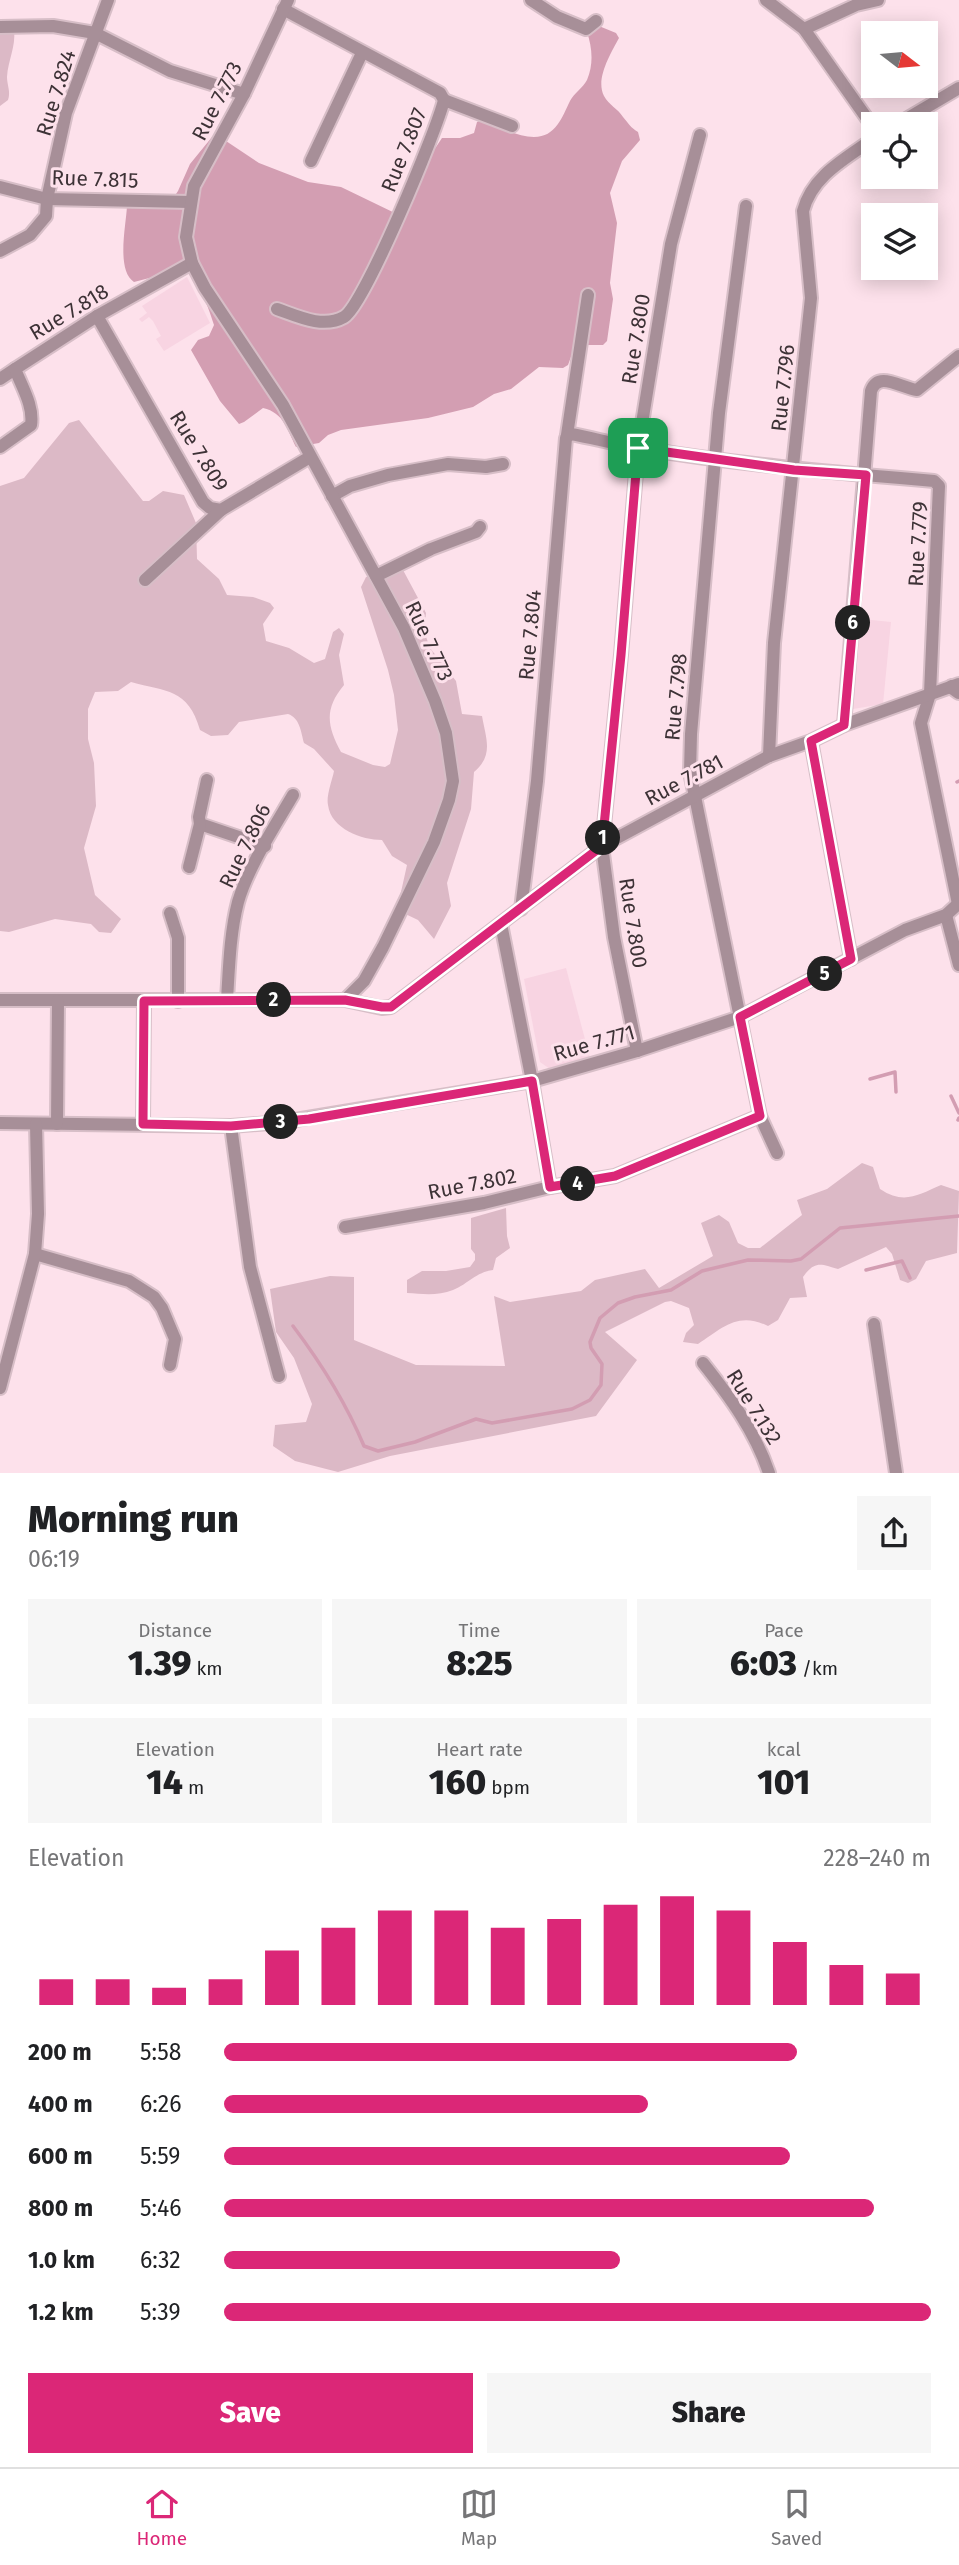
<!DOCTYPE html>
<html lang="en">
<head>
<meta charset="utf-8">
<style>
  body { margin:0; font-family:"Fira Sans",sans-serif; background:#f6f6f6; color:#202124; height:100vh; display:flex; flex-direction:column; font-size:26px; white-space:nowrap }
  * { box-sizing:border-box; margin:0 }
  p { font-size:23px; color:#757577 }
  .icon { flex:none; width:38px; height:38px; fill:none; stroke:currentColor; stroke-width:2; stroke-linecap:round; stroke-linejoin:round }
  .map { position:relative; height:1473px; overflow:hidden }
  .sheet { display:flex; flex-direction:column; background:#fff; flex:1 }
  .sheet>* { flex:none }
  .needle { width:46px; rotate:106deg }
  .tools { position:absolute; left:861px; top:21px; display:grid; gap:14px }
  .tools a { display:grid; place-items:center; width:77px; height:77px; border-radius:0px; background:#fff; box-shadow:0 4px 18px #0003; font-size:35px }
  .pin { position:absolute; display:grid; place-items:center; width:60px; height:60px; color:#fff; margin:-30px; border-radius:14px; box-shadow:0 4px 10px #0006 }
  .km { position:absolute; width:35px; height:35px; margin:-18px; border-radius:50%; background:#222; color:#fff; font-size:19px; line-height:35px; text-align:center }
  .round { display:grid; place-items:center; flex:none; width:74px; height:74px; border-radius:0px; background:#f6f6f6 }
  .overview { display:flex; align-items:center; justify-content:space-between; height:119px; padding:0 28px }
  h1 { font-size:38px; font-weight:800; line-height:52px }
  .metrics { display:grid; grid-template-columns:repeat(3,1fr); gap:10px; height:119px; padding:7px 28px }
  .metrics div { display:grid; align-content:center; border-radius:0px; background:#f6f6f6; text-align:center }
  .metrics b { font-size:35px; font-weight:800 }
  .metrics small { font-size:19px; font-weight:400 }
  .metrics p { font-size:19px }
  .chart { height:196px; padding:14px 28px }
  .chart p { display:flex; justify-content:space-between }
  .chart svg { width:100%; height:126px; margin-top:7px; stroke:#db2777; stroke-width:6 }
  .action { display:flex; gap:14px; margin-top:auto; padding:14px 28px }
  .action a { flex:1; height:80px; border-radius:0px; background:#db2777; color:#fff; font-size:28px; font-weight:800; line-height:80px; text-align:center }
  .action a+a { background:#f6f6f6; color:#202124 }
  ul { padding:0 28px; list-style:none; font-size:23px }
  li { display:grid; grid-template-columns:112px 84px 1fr; align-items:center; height:52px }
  li i { height:18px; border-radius:9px; background:#db2777 }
  .tab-bar { display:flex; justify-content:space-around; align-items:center; height:98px; border-top:2px solid #e0e0e0; background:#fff; font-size:19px; color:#757577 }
  .tab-bar a { display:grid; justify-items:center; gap:4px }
  .tab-bar .selected { color:#db2777 }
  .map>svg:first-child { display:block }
  .built { fill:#f8d4e2 }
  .green { fill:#dcb9c6 }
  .forest { fill:#d39eb2 }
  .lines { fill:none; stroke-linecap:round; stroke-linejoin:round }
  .stream { stroke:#d39db2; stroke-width:3.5 }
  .minor-casing { stroke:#d7bec7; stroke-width:16 }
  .tertiary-casing { stroke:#d7bec7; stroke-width:18 }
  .minor { stroke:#a78f98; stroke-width:12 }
  .tertiary { stroke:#a78f98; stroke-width:14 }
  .route-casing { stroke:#fff; stroke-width:14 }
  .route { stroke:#db2777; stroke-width:9 }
  .labels { text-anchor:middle; stroke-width:6; stroke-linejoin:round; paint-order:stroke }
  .street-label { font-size:21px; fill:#3d3236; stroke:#fde1eb }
</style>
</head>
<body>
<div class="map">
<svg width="959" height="1473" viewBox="0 0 959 1473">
  <rect width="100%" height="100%" fill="#fde1eb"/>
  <g class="built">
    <polygon points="187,277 210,323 164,351 156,339 161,336 153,321 149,317 142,322 139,319 147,313 142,306"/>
    <polygon points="859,617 862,619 891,622 883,704 853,709"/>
    <polygon points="566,968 590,1058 550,1069 540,1062 524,979"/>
  </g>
  <g class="green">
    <path d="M0 30H14C16 47 8 60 7 77 7 85 11 92 8 100L0 106Z"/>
    <path d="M79 420 143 501H149L163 491 184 495 196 523 197 559 219 579 227 595 253 597 270 603 274 608 263 624 266 641 289 648 314 663 325 659 333 632 339 628 344 634 339 655 344 685C324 709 327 726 341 752L373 765 385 767 390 764 398 730 394 695 388 670 361 587 366 577 399 565 403 570 426 613 424 631 430 648 456 681 462 714 482 716C486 739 494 755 474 772L471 809 447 883 451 906 434 939 418 920 397 910 407 865 392 856 382 840C362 840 331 829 328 805 326 796 332 781 334 771L314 749 304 743C301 732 300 718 288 714L239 722 228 735 211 736 200 730C188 688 166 692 131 682L118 691 95 692 88 709V739L94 763 96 806 84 848 95 895 121 919 111 933 99 932 91 924 55 919 9 932 0 931V486L24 478 69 423Z"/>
    <path d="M862 1163 873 1167 880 1189C904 1205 918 1195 941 1185L959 1191 957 1253 926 1261 916 1279 908 1283 900 1280 892 1254 886 1247 838 1269C821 1264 815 1260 803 1277L807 1297 790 1298 778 1320 768 1326C738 1311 722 1328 698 1344L683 1342 686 1333 694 1325 689 1308 671 1301 665 1302 605 1332 637 1360 596 1416 390 1456 338 1472 295 1461 273 1446 275 1425 306 1422 312 1404 294 1358 276 1332 270 1289 330 1276 354 1277V1340L416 1365 505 1366 494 1296 510 1302 581 1291 595 1280 645 1269 659 1288 713 1256 701 1223 719 1215 729 1222 738 1243 748 1248H760L802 1215 797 1200 827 1189Z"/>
    <path d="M506 1208 507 1236 510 1248 496 1258 493 1270C476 1272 468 1284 453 1290 438 1296 423 1294 407 1293V1280L422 1271H446L470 1267 475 1260V1254L471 1249V1218Z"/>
  </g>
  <path class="forest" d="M594 24 616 33 619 38C611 53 595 79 604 96 609 105 618 109 623 117 629 124 630 127 638 132L640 140 622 161 610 193 617 223 610 283 613 299 607 341 603 345H580L572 354 568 365 563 368 539 367 511 389 494 394 473 407 428 418 341 430 328 435 319 443 296 447C287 429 284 413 263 408L244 422 239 424 220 401 191 350 198 340 209 336 214 325C207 303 198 277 177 264L157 276 134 282C116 270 126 226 127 206H168L178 191 190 164 212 137 223 139 259 163 308 182 341 187 401 216 418 174 442 138H460L474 133 477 122 483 119C498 126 517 137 534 137 556 137 562 117 570 101 574 93 583 88 587 80 594 64 592 47 587 32Z"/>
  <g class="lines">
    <g class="stream">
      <polyline points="957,782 959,781"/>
      <polyline points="870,1079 895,1072 896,1092"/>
      <polyline points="951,1096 959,1113"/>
      <polyline points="958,1120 959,1118"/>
      <polyline points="866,1270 902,1261 910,1278"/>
      <path d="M293 1326C321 1363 346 1403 364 1446L378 1451 415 1442 476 1419 492 1423 572 1409 590 1400 601 1385 602 1364 591 1348 590 1342 600 1318 618 1303 635 1297 671 1290 702 1271 748 1260 791 1261 801 1259 840 1228 959 1216"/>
    </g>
    <g class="minor-casing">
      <g id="minor">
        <polyline points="531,0 557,17 586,29 596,21"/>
        <polyline points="766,0 804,29"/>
        <polyline points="0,27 53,26 95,33 170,71 244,94"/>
        <polyline points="444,100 512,126"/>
        <polyline points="898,124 959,88"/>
        <polyline points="873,127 804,29 856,5 878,0"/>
        <polyline points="311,161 362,53"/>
        <polyline points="0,187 47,199 190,202"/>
        <polyline points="746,206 719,413 691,734 690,772 760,1116 777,1153"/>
        <polyline points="0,251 30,235 46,216 47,199 66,113 108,0"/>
        <path d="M277 309C297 316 323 329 344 317 364 306 437 130 444 100L440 93 283 9"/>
        <polyline points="97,316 203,502 210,508 221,510 310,457"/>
        <polyline points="0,379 15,369"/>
        <polyline points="567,435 588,295"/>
        <path d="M0 447 31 425C34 406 22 387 15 369L97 316 192 263"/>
        <polyline points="332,496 350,486 388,475 448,464 486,467 503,464"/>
        <polyline points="376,576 431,549 476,532 480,527"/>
        <polyline points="145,580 221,510"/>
        <path d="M844 725 871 391C878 370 901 388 917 390L959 356"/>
        <polyline points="811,741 851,959"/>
        <path d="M769 756 774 643 811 298 803 211C812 176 845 159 873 139"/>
        <polyline points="207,780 199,817 200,824 265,846"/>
        <polyline points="189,867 200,824"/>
        <path d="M521 909 537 781 566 438 571 434C594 438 617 445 640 448 734 464 828 472 923 480L934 481 939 486 930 694 921 723 958 904"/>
        <polyline points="170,913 178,938 178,1001"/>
        <polyline points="946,915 959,965"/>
        <polyline points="0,1000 345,1000 364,981 383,947 434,842 449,800 453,781 446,733 435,701 404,628 283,405 205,288 192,263 186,237 194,186 244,94 288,0"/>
        <path d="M227 1000C229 967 230 933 238 902 248 867 275 826 293 795"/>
        <polyline points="345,1000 382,1008 391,1007 602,846 769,756 811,741 844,725 959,684"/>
        <polyline points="637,1051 614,937 602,846 621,655 638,448 671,244 700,135"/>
        <polyline points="0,1123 231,1126 283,1122 532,1081 637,1051 740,1017 905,930 946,915 959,903"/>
        <polyline points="57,1124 58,1001"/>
        <polyline points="143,1124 144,1001"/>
        <polyline points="231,1126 250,1267 279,1376"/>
        <polyline points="550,1187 615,1176 760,1116"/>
        <polyline points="345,1227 484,1203 550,1187 532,1081 501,924"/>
        <polyline points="35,1254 129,1281 154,1297 162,1308 175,1339 170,1365"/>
        <polyline points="874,1324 896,1473"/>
        <path d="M703 1363C730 1397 755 1431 769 1473"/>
        <polyline points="0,1388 35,1254 38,1214 36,1124"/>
      </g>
    </g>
    <g class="tertiary-casing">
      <polyline id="tertiary" points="952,687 959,692"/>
    </g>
    <use href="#minor" class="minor"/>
    <use href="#tertiary" class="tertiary"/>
  </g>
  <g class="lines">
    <g class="route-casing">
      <polygon id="route" points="638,448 794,470 866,475 844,725 811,741 851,959 740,1017 760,1116 615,1176 550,1187 532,1081 309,1119 231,1126 143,1124 144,1001 345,1000 382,1007 391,1007 602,846 621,655"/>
    </g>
    <use href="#route" class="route"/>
  </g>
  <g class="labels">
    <g class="street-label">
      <text transform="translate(56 93) rotate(-73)" y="7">Rue 7.824</text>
      <text transform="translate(217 101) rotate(-63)" y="7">Rue 7.773</text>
      <text transform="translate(404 150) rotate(-68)" y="7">Rue 7.807</text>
      <text transform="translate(95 179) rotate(2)" y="7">Rue 7.815</text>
      <text transform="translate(69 312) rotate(-31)" y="7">Rue 7.818</text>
      <text transform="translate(636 339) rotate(-81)" y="7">Rue 7.800</text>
      <text transform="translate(783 388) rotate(-84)" y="7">Rue 7.796</text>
      <text transform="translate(199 451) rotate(58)" y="7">Rue 7.809</text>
      <text transform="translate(918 544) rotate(-87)" y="7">Rue 7.779</text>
      <text transform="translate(530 635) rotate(-85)" y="7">Rue 7.804</text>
      <text transform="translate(429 641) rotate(65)" y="7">Rue 7.773</text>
      <text transform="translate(676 697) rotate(-85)" y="7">Rue 7.798</text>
      <text transform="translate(684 780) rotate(-28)" y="7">Rue 7.781</text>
      <text transform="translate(245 846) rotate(-64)" y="7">Rue 7.806</text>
      <text transform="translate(633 923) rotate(81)" y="7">Rue 7.800</text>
      <text transform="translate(594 1043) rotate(-16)" y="7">Rue 7.771</text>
      <text transform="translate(472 1184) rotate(-11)" y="7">Rue 7.802</text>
      <text transform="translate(754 1407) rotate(58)" y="7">Rue 7.132</text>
    </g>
  </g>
</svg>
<div class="tools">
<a><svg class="needle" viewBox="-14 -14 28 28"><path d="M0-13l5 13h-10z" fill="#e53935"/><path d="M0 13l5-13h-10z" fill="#757577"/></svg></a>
<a><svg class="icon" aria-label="locate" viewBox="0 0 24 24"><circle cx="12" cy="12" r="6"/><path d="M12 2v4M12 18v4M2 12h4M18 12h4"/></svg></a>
<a><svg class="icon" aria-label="layers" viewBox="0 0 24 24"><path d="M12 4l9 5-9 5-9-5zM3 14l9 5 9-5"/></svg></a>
</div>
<div class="pin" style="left:638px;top:448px;background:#1e9e55"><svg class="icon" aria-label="arrive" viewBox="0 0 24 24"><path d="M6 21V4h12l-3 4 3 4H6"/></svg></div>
<b class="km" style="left:603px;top:838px">1</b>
<b class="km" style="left:274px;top:1000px">2</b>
<b class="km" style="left:281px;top:1122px">3</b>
<b class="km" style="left:578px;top:1184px">4</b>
<b class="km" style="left:825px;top:974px">5</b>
<b class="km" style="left:853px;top:623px">6</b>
</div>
<section class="sheet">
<div class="overview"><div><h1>Morning run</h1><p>06:19</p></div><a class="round"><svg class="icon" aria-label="share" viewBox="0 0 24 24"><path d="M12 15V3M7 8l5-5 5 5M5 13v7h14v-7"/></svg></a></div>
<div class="metrics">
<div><p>Distance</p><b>1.39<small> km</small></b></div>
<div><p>Time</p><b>8:25</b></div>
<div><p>Pace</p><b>6:03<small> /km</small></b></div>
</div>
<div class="metrics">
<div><p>Elevation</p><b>14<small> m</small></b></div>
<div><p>Heart rate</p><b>160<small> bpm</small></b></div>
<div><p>kcal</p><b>101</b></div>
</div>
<div class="chart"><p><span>Elevation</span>228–240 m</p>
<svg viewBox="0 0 160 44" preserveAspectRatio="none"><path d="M5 44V35M15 44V35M25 44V38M35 44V35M45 44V25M55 44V17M65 44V11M75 44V11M85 44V17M95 44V14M105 44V9M115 44V6M125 44V11M135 44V22M145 44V30M155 44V33"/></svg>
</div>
<ul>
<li><b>200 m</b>5:58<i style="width:81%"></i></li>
<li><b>400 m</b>6:26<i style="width:60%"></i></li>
<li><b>600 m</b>5:59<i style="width:80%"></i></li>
<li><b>800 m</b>5:46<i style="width:92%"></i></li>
<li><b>1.0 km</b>6:32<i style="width:56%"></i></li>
<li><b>1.2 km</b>5:39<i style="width:100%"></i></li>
</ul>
<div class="action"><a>Save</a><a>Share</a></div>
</section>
<nav class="tab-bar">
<a class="selected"><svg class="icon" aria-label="home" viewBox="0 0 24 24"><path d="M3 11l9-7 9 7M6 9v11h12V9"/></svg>Home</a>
<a><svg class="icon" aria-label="map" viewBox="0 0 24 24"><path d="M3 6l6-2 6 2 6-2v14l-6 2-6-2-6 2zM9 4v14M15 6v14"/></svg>Map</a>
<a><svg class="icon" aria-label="saved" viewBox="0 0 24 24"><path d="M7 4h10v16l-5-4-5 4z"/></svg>Saved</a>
</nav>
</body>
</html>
